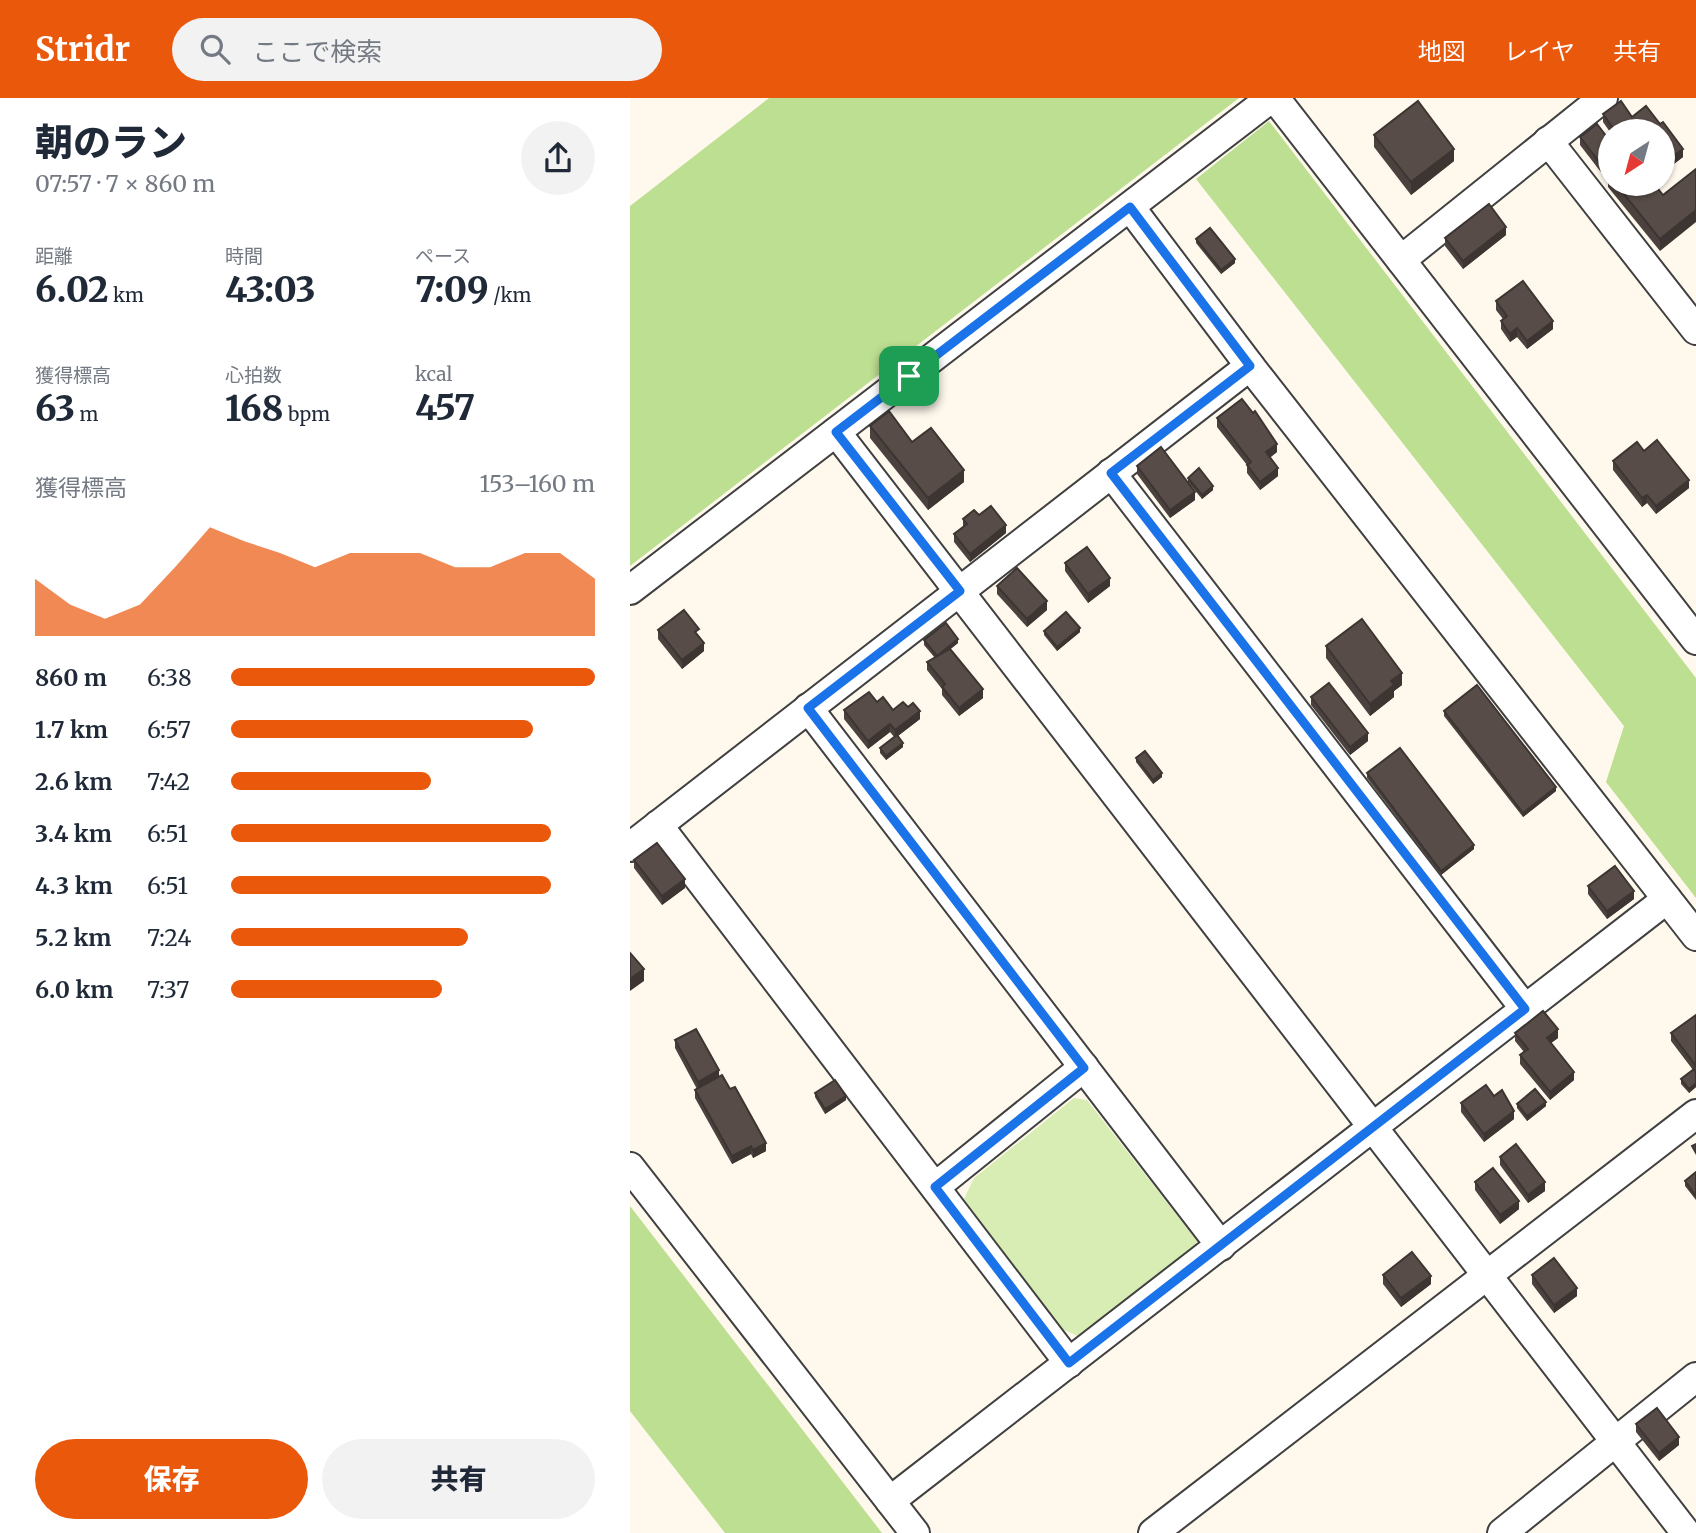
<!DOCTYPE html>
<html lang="ja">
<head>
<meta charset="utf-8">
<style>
  body { margin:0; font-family:Merriweather,"Noto Sans JP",serif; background:#f2f2f3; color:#1f2937; height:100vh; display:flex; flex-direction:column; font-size:26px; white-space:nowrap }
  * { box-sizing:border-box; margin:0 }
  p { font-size:23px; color:#747a83 }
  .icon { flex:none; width:38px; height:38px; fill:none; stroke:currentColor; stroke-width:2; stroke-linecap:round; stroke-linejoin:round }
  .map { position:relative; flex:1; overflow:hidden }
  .sheet { display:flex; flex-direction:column; background:#fff; width:630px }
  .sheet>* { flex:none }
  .needle { width:46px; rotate:216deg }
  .buttons { position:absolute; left:968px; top:21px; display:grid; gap:14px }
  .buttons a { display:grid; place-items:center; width:77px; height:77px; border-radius:50%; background:#fff; box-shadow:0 2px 5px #0004; font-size:35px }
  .pin { position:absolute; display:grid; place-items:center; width:60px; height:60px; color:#fff; margin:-30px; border-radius:14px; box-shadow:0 4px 10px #0006 }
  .round { display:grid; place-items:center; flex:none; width:74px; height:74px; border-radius:37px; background:#f2f2f3 }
  .summary { display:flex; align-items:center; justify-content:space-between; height:119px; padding:0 35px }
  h1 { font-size:38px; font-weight:800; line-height:52px }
  .stats { display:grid; grid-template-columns:repeat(3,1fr); gap:10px; height:119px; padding:7px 35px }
  .stats div { display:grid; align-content:center }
  .stats b { font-size:35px; font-weight:800 }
  .stats small { font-size:19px; font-weight:400 }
  .stats p { font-size:19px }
  .chart { height:196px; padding:14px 35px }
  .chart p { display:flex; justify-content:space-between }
  .chart svg { width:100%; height:126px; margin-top:7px; fill:#ea580c; opacity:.7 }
  .action { display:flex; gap:14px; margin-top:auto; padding:14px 35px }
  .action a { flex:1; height:80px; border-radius:42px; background:#ea580c; color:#fff; font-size:28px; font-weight:800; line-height:80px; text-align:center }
  .action a+a { background:#f2f2f3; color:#1f2937 }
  ul { padding:0 35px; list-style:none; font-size:23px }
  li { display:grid; grid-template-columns:112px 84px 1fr; align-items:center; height:52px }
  li i { height:18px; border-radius:9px; background:#ea580c }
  header { display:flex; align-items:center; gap:42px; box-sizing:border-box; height:98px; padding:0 35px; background:#ea580c; color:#fff }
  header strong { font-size:33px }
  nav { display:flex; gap:38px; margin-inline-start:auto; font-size:24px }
  .search { width:490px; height:63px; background:#f2f2f3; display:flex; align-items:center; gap:18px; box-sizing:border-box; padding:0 24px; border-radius:38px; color:#747a83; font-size:26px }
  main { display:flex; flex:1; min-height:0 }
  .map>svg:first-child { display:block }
  .green { fill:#d8edb3 }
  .forest { fill:#bddf91 }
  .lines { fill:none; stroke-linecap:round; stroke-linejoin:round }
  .minor-casing { stroke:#404040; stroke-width:32 }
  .minor { stroke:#fff; stroke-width:28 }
  .wall { fill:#4b413e }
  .shaded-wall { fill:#3d3532 }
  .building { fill:#574c48; stroke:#3d3532; stroke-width:2 }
  .route-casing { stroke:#fff; stroke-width:14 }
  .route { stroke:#1a73e8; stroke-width:9 }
</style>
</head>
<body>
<header>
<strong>Stridr</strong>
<div class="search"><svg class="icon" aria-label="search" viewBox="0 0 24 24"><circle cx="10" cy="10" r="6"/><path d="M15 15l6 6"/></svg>ここで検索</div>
<nav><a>地図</a><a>レイヤ</a><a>共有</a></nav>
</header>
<main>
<section class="sheet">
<div class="summary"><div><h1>朝のラン</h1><p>07:57 · 7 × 860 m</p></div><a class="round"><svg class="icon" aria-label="share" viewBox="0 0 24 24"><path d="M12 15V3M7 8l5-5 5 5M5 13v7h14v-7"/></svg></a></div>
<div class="stats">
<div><p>距離</p><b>6.02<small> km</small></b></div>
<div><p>時間</p><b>43:03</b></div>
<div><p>ペース</p><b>7:09<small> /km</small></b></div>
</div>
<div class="stats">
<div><p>獲得標高</p><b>63<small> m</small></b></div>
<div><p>心拍数</p><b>168<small> bpm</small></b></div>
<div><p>kcal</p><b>457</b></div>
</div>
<div class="chart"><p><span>獲得標高</span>153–160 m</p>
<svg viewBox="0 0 160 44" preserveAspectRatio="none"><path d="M0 44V24L10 33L20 38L30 33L40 20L50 6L60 11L70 15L80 20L90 15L100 15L110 15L120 20L130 20L140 15L150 15L160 24V44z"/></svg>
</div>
<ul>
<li><b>860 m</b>6:38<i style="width:100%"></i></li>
<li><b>1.7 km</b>6:57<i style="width:83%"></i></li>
<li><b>2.6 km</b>7:42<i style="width:55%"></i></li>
<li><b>3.4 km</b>6:51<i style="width:88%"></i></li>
<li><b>4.3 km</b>6:51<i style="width:88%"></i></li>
<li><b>5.2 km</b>7:24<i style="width:65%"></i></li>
<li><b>6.0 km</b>7:37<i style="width:58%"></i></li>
</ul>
<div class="action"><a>保存</a><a>共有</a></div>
</section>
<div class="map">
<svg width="1066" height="1435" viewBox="0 0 1066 1435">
  <rect width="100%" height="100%" fill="#fff9ed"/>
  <polygon class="green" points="444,1000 457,1002 567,1143 560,1161 448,1238 432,1231 334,1101 344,1080"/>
  <g class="forest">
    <polygon points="139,0 609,0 0,468 0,108"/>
    <polygon points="639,23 1066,580 1066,800 976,684 994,628 566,81"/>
    <polygon points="0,1108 252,1435 95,1435 0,1313"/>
  </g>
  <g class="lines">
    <g class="minor-casing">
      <g id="minor">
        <polyline points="645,0 1066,542"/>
        <polyline points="918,43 1066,232"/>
        <polyline points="500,109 620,268 1066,838"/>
        <polyline points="771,162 973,0"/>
        <polyline points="206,334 1056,1435"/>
        <polyline points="481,375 895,911"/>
        <polyline points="0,492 641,0"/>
        <polyline points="178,610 591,1148"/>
        <polyline points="28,727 439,1265"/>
        <polyline points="0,749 620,268"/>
        <polyline points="0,1069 285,1435"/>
        <polyline points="305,1089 454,969"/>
        <polyline points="260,1403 1037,801"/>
        <polyline points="523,1435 1066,1016"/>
        <polyline points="872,1435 1066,1279"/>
      </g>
    </g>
    <use href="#minor" class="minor"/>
  </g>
  <g class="wall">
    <polygon points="991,3 1002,19 1016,8 1030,26 1033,24 1053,51 1053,59 1032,75 1032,33 980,33 980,34 973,24 973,16"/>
    <polygon points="744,37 824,63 781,97 744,49"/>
    <polygon points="950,39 980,43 980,86 1014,86 1019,91 1033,97 1030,153 978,89 978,81 977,82 950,47"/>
    <polygon points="876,137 833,171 815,148 815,140"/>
    <polygon points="566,141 605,165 591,176 566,145"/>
    <polygon points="866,203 923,231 897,251 887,239 880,244 871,231 871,223 873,221 866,212"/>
    <polygon points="587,320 647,354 640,359 648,378 630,392 617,375 617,367 587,329"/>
    <polygon points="240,328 282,344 334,384 298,412 240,340"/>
    <polygon points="1014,353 1059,390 1026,416 1017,405 1012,409 983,372 983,363"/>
    <polygon points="507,368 565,402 540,420 507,376"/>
    <polygon points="558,380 583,392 572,401 558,384"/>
    <polygon points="349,417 376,435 340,464 324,444 324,436 333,429 333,421"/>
    <polygon points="435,465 480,488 458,505 435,473"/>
    <polygon points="367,488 417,512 397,529 367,496"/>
    <polygon points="28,532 69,539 74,553 52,571 28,541"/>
    <polygon points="414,533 450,534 427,553 414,537"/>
    <polygon points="294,542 328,545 319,552 353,600 329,618 312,597 312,591 297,572 297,564 305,560 294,547"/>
    <polygon points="696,548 772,587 764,593 764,599 740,618 696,560"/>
    <polygon points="681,599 738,643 720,657 681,607"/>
    <polygon points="247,604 263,612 278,609 290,621 268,638 273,649 256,662 250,655 250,650 265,640 260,634 238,651 214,621 214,612"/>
    <polygon points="814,613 926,693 893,719 814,618"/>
    <polygon points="506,660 532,679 523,686 506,664"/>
    <polygon points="737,675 844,751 811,777 737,680"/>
    <polygon points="4,762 55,790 32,807 4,770"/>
    <polygon points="958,788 1004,801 977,821 958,796"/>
    <polygon points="1066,917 1066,989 1059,995 1051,986 1051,981 1063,972 1041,943 1041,935"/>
    <polygon points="885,935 928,940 921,945 944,982 920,1002 890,966 890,957 894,954 885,943"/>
    <polygon points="45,942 89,979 136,1053 123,1060 121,1056 102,1066 65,1000 65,992 67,991 45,950"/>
    <polygon points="185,995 216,1002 195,1016 185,999"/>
    <polygon points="864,998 884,1021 854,1044 831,1014 831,1005"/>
    <polygon points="887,1006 916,1008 897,1023 887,1010"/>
    <polygon points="870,1059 915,1093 898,1105 870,1067"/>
    <polygon points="1066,1074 1066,1102 1055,1088 1055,1083"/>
    <polygon points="845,1084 889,1111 870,1126 845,1092"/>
    <polygon points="753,1177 801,1186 771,1209 753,1186"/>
    <polygon points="902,1177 947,1198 924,1215 902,1186"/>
    <polygon points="1006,1326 1049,1347 1029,1363 1006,1334"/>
  </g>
  <g class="shaded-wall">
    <polygon points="824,51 824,63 781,97 781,84"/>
    <polygon points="1053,51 1053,59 1032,75 1032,66"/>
    <polygon points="1066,112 1066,124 1030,153 1030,141"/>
    <polygon points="876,129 876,137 833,171 833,163"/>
    <polygon points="605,161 605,165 591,176 591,172"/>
    <polygon points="923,223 923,231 897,251 897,243"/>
    <polygon points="887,230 887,239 880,244 880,236"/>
    <polygon points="647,346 647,354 636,363 636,354"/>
    <polygon points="648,370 648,378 630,392 630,384"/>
    <polygon points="334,372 334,384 298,412 298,400"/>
    <polygon points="1059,382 1059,390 1026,416 1026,408"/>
    <polygon points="583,388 583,392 572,401 572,397"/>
    <polygon points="565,394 565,402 540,420 540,412"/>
    <polygon points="1017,397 1017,405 1012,409 1012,400"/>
    <polygon points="376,427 376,435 340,464 340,456"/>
    <polygon points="480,480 480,488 458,505 458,496"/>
    <polygon points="417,503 417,512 397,529 397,521"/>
    <polygon points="450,530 450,534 427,553 427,549"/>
    <polygon points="328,541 328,545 307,562 307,558"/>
    <polygon points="74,545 74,553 52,571 52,562"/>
    <polygon points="772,575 772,587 764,593 764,599 740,618 740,606 761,583"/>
    <polygon points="353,591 353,600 329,618 329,610"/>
    <polygon points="290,613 290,621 265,640 265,632"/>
    <polygon points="260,626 260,634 238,651 238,643"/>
    <polygon points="738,635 738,643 720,657 720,649"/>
    <polygon points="273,645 273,649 256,662 256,658"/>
    <polygon points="532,675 532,679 523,686 523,682"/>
    <polygon points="926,689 926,693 893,719 893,715"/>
    <polygon points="844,747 844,751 811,777 811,773"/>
    <polygon points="55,781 55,790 32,807 32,798"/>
    <polygon points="1004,793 1004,801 977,821 977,813"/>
    <polygon points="14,871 14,883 0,893 0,881"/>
    <polygon points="928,931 928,940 917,948 917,940"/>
    <polygon points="89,972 89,981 68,992 68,984"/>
    <polygon points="944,974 944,982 920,1002 920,994"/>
    <polygon points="1066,985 1066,989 1059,995 1059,991"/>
    <polygon points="216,998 216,1002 195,1016 195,1011"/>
    <polygon points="916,1004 916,1008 897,1023 897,1018"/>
    <polygon points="884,1013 884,1021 854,1044 854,1036"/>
    <polygon points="136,1045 136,1053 123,1060 123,1052"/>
    <polygon points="121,1048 121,1056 102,1066 102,1058"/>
    <polygon points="915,1084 915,1093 898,1105 898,1097"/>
    <polygon points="889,1103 889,1111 870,1126 870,1117"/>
    <polygon points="801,1178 801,1186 771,1209 771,1200"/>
    <polygon points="947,1190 947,1198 924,1215 924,1207"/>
    <polygon points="1049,1339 1049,1347 1029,1363 1029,1355"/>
  </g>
  <g class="building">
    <polygon points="788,3 824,51 781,84 744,37"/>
    <polygon points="991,3 1002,19 1016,8 1030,26 1033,24 1053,51 1032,66 1032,33 985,33 973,16"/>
    <polygon points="967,26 980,43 980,71 977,74 950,39"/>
    <polygon points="1066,71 1066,112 1030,141 986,86 1014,86 1019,91 1025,87 1033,97"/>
    <polygon points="859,106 876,129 833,163 815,140"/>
    <polygon points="580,130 605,161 591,172 566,141"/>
    <polygon points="893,183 923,223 897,243 887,230 880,236 871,223 877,218 866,203"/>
    <polygon points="612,301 623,315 625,313 647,346 636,354 648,370 630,384 617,367 621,364 587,320"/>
    <polygon points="259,313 282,344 301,330 334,372 298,400 240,328"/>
    <polygon points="1027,342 1059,382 1026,408 1017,397 1012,400 983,363 1007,344 1014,353"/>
    <polygon points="531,349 565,394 540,412 507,368"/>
    <polygon points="569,370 583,388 572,397 558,380"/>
    <polygon points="361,408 376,427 340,456 324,436 337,426 333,421 344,412 349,417"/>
    <polygon points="457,449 480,480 458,496 435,465"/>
    <polygon points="387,470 417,503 397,521 367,488"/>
    <polygon points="54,512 69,531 65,534 74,545 52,562 28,532"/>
    <polygon points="436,514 450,530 427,549 414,533"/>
    <polygon points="732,521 772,575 761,583 764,587 740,606 696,548"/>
    <polygon points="316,525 328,541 307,558 294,542"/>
    <polygon points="320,551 353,591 329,610 312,589 315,586 297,564"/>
    <polygon points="699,585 738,635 720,649 681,599"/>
    <polygon points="847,587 926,689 893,715 814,613"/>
    <polygon points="239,594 247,604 253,599 263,612 273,604 278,609 283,605 290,613 265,632 260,626 238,643 214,612"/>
    <polygon points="267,637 273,645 256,658 250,650"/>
    <polygon points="770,650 844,747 811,773 737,675"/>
    <polygon points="515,653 532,675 523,682 506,660"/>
    <polygon points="27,745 55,781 32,798 4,762"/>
    <polygon points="985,768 1004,793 977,813 958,788"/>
    <polygon points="0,855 14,871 0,881"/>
    <polygon points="913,913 928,931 917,940 944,974 920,994 890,957 898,951 885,935"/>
    <polygon points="1066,917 1066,968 1041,935"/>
    <polygon points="66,931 89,972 68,984 45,942"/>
    <polygon points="1064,971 1066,975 1066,985 1059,991 1051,981"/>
    <polygon points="92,977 100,991 105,989 136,1045 123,1052 121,1048 102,1058 65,992"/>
    <polygon points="205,982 216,998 195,1011 185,995"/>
    <polygon points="856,987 864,998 872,992 884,1013 854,1036 831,1005"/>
    <polygon points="905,991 916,1004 897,1018 887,1006"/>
    <polygon points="886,1046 915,1084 898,1097 870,1059"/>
    <polygon points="1066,1046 1066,1055 1062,1048"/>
    <polygon points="863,1070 889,1103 870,1117 845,1084"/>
    <polygon points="1066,1074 1066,1098 1055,1083"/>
    <polygon points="782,1154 801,1178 771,1200 753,1177"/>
    <polygon points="924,1160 947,1190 924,1207 902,1177"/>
    <polygon points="1027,1310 1049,1339 1029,1355 1006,1326"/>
  </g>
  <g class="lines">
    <g class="route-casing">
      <polygon id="route" points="500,109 620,268 481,375 895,911 439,1265 305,1089 454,970 178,610 330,493 206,334"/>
    </g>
    <use href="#route" class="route"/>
  </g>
</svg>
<div class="buttons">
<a><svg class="needle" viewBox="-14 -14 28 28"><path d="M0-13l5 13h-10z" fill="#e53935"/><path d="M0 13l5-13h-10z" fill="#747a83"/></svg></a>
</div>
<div class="pin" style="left:279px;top:278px;background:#1e9e55"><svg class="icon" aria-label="arrive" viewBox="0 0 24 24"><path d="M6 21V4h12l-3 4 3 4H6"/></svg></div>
</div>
</main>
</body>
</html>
